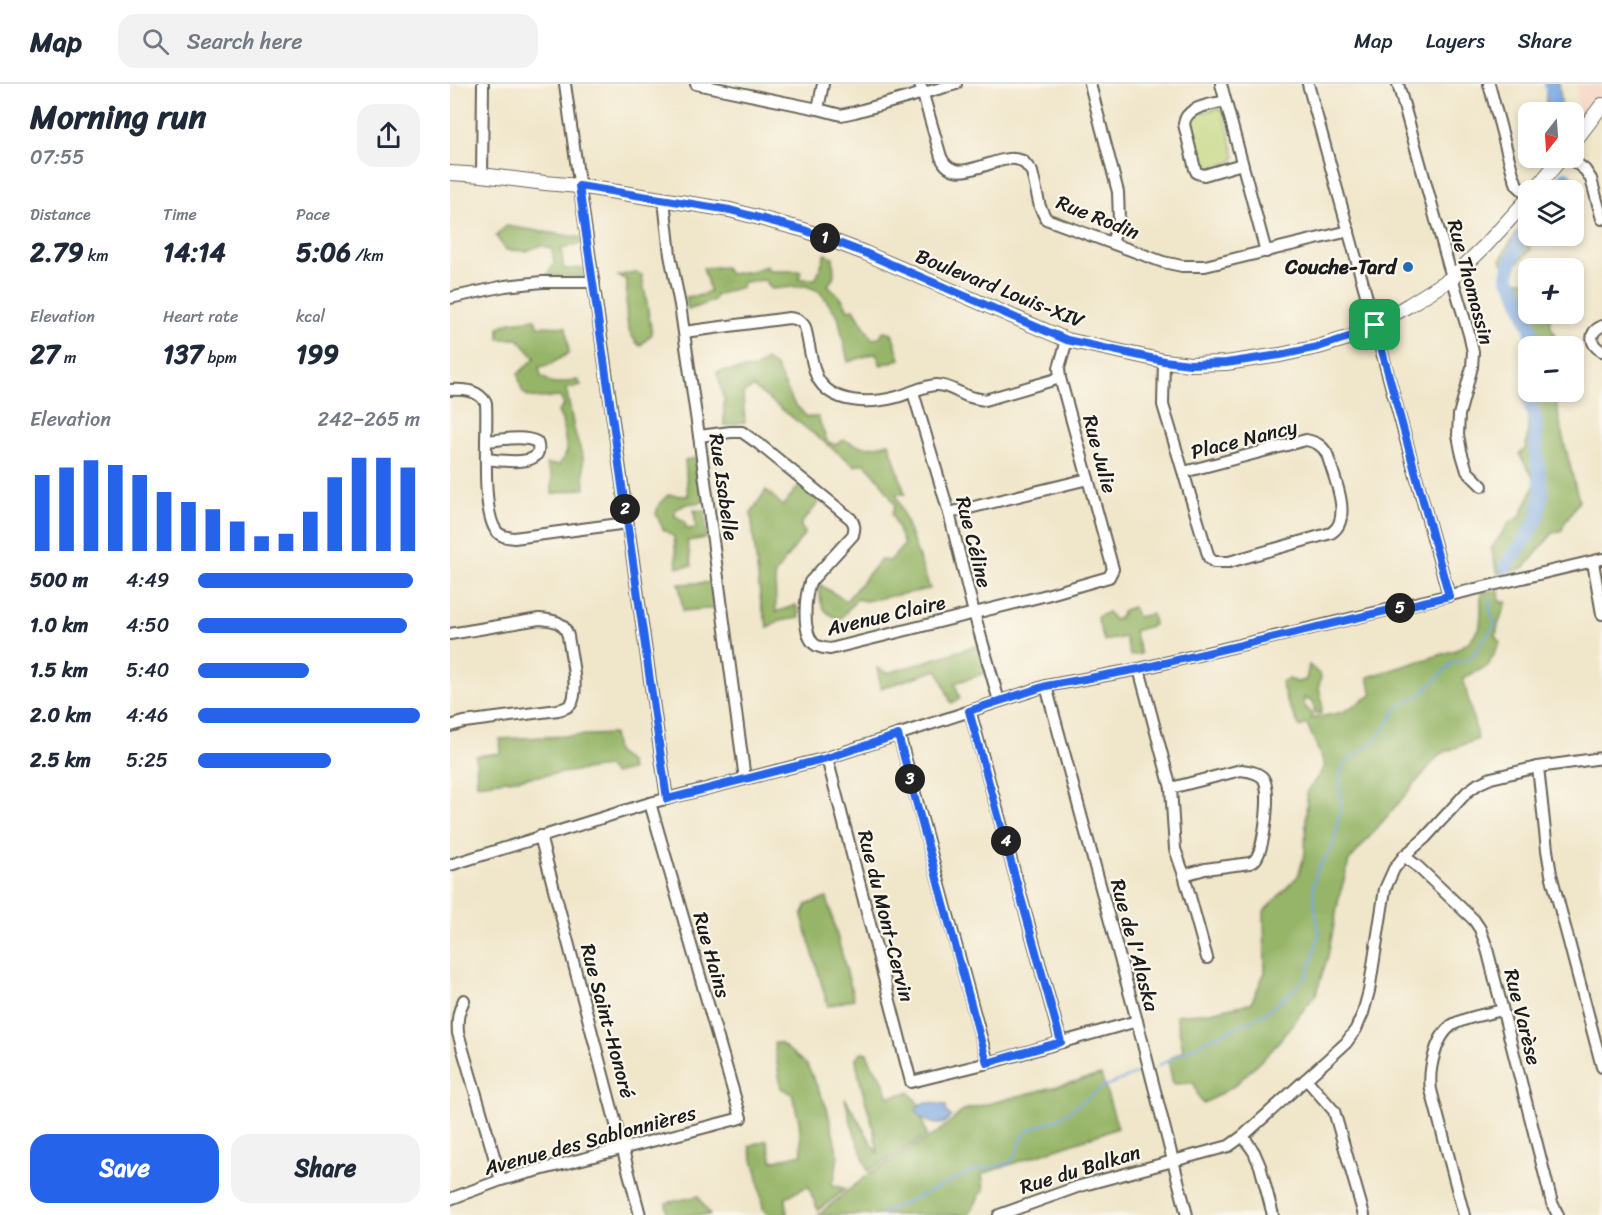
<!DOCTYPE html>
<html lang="en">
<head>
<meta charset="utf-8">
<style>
  body { margin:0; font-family:Sriracha,sans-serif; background:#f2f2f3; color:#1f2937; height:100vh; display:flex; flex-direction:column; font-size:22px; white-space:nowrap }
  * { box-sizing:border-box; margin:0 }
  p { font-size:20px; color:#747a83 }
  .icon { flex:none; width:33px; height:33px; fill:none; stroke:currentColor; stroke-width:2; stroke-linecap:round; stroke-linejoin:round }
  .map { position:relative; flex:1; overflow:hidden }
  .details { display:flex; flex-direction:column; background:#fff; width:450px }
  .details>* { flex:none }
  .needle { width:39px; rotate:197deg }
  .controls { position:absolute; left:1068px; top:18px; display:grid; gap:12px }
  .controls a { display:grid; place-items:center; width:66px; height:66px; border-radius:12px; background:#fff; box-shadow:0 3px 9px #0003; font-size:30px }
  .pin { position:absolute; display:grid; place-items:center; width:51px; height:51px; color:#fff; margin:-26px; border-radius:12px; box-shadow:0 3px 9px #0006 }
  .km { position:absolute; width:30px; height:30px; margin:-15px; border-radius:50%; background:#222; color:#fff; font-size:16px; line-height:30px; text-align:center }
  .round { display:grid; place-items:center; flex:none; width:63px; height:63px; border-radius:18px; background:#f2f2f3 }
  .summary { display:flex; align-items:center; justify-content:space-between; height:102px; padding:0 30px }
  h1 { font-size:33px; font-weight:700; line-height:45px }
  .figures { display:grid; grid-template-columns:repeat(3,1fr); gap:9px; height:102px; padding:6px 30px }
  .figures div { display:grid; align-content:center }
  .figures b { font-size:26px; font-weight:700 }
  .figures small { font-size:16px; font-weight:400 }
  .figures p { font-size:16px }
  .chart { height:168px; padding:12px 30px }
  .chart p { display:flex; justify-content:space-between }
  .chart svg { width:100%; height:108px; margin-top:6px; stroke:#2563eb; stroke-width:6 }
  .action { display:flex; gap:12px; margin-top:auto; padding:12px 30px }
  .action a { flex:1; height:69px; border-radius:18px; background:#2563eb; color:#fff; font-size:24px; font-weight:700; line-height:69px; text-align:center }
  .action a+a { background:#f2f2f3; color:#1f2937 }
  ul { padding:0 30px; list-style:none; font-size:20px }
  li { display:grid; grid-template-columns:96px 72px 1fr; align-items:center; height:45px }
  li i { height:15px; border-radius:8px; background:#2563eb }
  header { display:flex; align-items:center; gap:36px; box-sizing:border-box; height:84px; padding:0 30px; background:#fff; border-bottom:2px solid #e0e1e3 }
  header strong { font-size:28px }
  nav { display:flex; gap:33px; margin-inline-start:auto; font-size:21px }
  .search { width:420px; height:54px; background:#f2f2f3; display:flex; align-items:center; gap:15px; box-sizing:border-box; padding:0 21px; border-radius:18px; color:#747a83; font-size:22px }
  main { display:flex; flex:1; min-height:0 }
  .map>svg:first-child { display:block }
  .built { fill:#f4d3c0 }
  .green { fill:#bdd377; stroke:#6c784a; stroke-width:1.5 }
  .forest { fill:#96b568; stroke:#596842; stroke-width:1.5 }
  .water { fill:#79a7e2; stroke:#4a627f; stroke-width:1.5 }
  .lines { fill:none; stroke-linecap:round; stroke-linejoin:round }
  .stream { stroke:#79a7e2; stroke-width:2 }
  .river { stroke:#79a7e2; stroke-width:14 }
  .minor-casing { stroke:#666359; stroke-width:14 }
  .major-casing { stroke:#666359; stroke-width:16 }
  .minor { stroke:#fff; stroke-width:10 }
  .major { stroke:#fff; stroke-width:14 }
  .route-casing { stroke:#fff; stroke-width:12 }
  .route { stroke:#2563eb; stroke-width:8 }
  .poi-dot { fill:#1f6fb2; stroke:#fbf7ec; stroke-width:2 }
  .labels { text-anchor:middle; stroke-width:4.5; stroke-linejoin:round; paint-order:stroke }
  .street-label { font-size:20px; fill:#1c1c1c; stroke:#fbf7ec }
  .poi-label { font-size:20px; font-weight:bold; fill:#1c1c1c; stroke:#fbf7ec; text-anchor:end }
</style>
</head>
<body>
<header>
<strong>Map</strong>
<div class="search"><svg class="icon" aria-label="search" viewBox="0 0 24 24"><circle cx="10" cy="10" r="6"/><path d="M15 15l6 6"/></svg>Search here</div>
<nav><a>Map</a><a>Layers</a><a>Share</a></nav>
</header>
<main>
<section class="details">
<div class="summary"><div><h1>Morning run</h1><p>07:55</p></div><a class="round"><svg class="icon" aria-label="share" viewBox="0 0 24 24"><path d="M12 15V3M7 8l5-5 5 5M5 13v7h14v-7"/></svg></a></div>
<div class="figures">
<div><p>Distance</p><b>2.79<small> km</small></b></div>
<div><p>Time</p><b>14:14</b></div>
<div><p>Pace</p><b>5:06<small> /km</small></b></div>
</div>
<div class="figures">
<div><p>Elevation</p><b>27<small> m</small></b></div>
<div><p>Heart rate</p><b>137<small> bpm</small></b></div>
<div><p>kcal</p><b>199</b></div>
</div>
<div class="chart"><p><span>Elevation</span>242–265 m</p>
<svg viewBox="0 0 160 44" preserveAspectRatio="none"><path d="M5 44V13M15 44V10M25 44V7M35 44V9M45 44V13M55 44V20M65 44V24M75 44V27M85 44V32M95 44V38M105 44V37M115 44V28M125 44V14M135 44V6M145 44V6M155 44V10"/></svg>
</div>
<ul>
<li><b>500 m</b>4:49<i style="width:97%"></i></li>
<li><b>1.0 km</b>4:50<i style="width:94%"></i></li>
<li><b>1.5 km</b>5:40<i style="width:50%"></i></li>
<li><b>2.0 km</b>4:46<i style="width:100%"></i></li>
<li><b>2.5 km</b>5:25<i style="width:60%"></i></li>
</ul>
<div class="action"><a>Save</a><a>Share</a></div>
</section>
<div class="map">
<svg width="1152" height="1131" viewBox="0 0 1152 1131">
  <rect width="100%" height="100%" fill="#fbf7ec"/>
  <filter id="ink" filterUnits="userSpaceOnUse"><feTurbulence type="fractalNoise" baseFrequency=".0167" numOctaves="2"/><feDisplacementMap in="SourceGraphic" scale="12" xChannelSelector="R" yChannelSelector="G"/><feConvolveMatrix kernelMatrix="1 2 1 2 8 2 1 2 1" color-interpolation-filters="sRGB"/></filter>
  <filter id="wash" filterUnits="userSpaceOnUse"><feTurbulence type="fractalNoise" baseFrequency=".008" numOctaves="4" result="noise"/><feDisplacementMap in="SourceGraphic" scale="24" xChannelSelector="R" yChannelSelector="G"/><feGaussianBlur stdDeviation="1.35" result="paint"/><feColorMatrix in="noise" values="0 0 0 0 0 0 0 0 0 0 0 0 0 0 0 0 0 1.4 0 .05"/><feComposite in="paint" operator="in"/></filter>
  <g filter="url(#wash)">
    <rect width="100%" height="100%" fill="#f0e6ca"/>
    <polygon class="built" points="1127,0 1152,0 1152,21 1137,40 1126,13"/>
    <polygon class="green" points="767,24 773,27 785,73 781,78 756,85 751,82 738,37 742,32"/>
    <g class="forest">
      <polygon points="1096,0 1109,0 1112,28 1096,28"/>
      <polygon points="1072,141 1078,153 1081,166 1057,188 1051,176 1055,166"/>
      <polygon points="56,142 133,154 134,159 111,165 114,185 138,184 138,193 97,191 104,180 102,165 91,161 77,167 56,166 46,152"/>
      <polygon points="375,170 383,173 384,193 378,201 393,216 398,226 404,225 422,255 429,254 433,247 442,249 450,275 431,281 426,269 398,278 388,232 369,207 356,202 321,205 315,196 293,198 292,203 266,211 263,217 238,226 236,213 252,211 260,207 253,184 274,183 279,190 298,188 317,182 319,187 351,187 349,195 366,195"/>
      <path d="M184 188 192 191 202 250 190 262C171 246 177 218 177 196L168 192Z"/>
      <polygon points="1078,196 1078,230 1099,230 1101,243 1105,251 1095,257 1096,262 1078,262 1078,282 1076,277 1077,249 1065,204 1066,197"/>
      <path d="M85 235 88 242 116 243 119 269 99 281 89 283 91 292 103 300 128 296 131 301 124 304H116L124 345 133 374 135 404 102 410V393L96 380 109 381 117 368 112 336 108 328 114 321 110 313C100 313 80 317 73 308 70 303 69 295 68 290L85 274 68 255H49V243L60 238Z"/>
      <path d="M316 276 326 283 343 318 357 333H368L377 357 385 361 394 356C413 365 419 364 439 359L455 410H446L480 505 415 517 407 515 390 535C370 529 370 518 369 500L396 517 430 476 440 477 454 461 442 430 445 421C437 406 427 391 414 379L405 382 303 303 293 310 295 338 274 342V316L267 288 305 284Z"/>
      <polygon points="1081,308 1104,308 1113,354 1129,417 1115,438 1112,446 1103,449 1074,484 1048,490 1041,465 1059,439 1069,434 1086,398 1069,370 1076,364 1078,344 1077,314"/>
      <polygon points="247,374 254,418 236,420 225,426 225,432 234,437 237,445 246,444 244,426 255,427 257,454 237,457 242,482 227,483 224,453 213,445 206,430 209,420 218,411 238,412 235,376"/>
      <polygon points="350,400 370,417 350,441 355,449 325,490 326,528 346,521 350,534 329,537 318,544 311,520 301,429 316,406 333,422"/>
      <polygon points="265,498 267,524 233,527 229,500"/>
      <path d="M1049 506 1050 518H1057L1048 541 1046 551 1050 559 1038 582 1013 594 1028 655 990 670 899 777 889 814 878 872 866 910 822 966 784 1002 753 1020 748 1012 744 999 723 1000 718 976 733 966 726 931 760 928 801 919 815 888 814 827 848 792 855 769 857 708 875 682 857 640 850 643 837 618 831 598 838 595 847 598 856 596 859 581 868 589 871 593C865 608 876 613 871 630L865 629 863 618 854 614V621L862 630 861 635 893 628 922 611 918 593 1006 566 1020 557 1030 542 1031 529V509Z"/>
      <polygon points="683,523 687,533 702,530 704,541 684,547 691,570 680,572 675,553 654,557 647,533 658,528 664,536 669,534 674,526"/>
      <polygon points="529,561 536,589 505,599 510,615 501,619 488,586 431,604 427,584 438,589"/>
      <polygon points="163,650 166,668 179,678 181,686 164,690 157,683 27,700 26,672 51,669 50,655"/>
      <polygon points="377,814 404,915 378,922 352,832 357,820"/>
      <polygon points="324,959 330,959 357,981 377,1024 388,1071 385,1093 381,1100 396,1105 368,1126 358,1102 336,1113 337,1131 318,1131 313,1125 307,1089 299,1062 317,1056 322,1077 352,1070 349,1037 342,1010 331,1004"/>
      <path d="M412 968 417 969 421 979 432 995 439 1013 459 1008 467 1018 477 1052 418 1087 401 1039 395 1014 428 1070C425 1037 409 1007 406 974Z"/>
      <path d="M651 991 668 1044 532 1090 534 1106C527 1113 525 1124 517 1131H368L420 1089 487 1049 514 1026Z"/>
      <polygon points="248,1112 260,1131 211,1131 217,1130 216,1119"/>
    </g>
    <path class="water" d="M479 1019 496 1021V1027L501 1033C492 1046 471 1038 466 1026L470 1020Z"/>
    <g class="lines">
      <g class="stream">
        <polyline points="708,982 741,964 816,929 851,899 858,890 869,851 863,807 866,788 882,763 885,754 891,720 889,692 896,678 917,663 935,645 946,625 975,607 1002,579 1016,576 1021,573 1045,540 1039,524 1041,514"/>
        <polyline points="432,1131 435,1128 523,1087 560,1079 568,1067 573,1052 582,1045 608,1035 652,1004 690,988"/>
      </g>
      <g class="river">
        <polyline points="1101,0 1104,17 1104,28"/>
        <polyline points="1116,94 1120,106"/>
        <polyline points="1078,145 1075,147 1061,177 1058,193 1065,204 1084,253 1083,262"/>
        <polyline points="1056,482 1076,454 1088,433 1092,409 1086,368 1086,342 1079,313 1080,310 1085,308"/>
      </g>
    </g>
  </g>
  <g filter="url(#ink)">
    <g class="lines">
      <g class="minor-casing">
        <g id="minor">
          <polyline points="115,0 217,715"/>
          <polyline points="246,0 368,25 391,31 405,28 506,0"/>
          <path d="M470 0 491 73C503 102 538 76 559 75 564 74 569 76 573 77L582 88 590 123 596 135 713 178 732 182H755L899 147"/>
          <polyline points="640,0 668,108 669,136 662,159"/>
          <polyline points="771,0 816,168"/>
          <polyline points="858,0 999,512"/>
          <polyline points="948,0 999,183 1019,250 1023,268 1022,283 1009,331 1008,351 1011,367 1017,387 1032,402"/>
          <polyline points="1039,0 1063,90 1067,101 1078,111"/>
          <path d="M775 17C761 21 736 22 734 40L745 85 747 89 754 91 792 80"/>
          <polyline points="368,25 373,0"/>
          <polyline points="1120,74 1135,86 1141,95 1152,135"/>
          <polyline points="32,91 33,0"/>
          <polyline points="214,116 220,171 230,221 249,352 295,695"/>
          <polyline points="0,214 55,202 92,198 144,198"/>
          <path d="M1152 242C1139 248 1139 260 1152 267"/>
          <path d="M234 248 339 234C347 235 351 236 355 243 359 258 361 279 367 293 381 321 421 320 447 313 458 310 477 300 487 301 498 301 507 308 517 312 523 314 529 315 535 316L610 294"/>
          <path d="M714 277 713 321 759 474 764 478H779L881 449C904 435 883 391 877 370 872 361 866 358 856 356L734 388"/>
          <path d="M0 306C15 305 28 306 36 319 38 348 30 427 47 448 52 453 57 453 64 454L177 439"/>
          <polyline points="463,308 499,429 524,529 549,617"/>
          <path d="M249 352 281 348H292L309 360 401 435C405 441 405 444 403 451L360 498C355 513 352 546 363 559 368 564 374 564 380 565L593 512 659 493 663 485 610 294 609 284 617 256"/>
          <path d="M36 375C50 376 97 385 87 358 72 351 52 356 36 357"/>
          <polyline points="499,429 638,395"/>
          <polyline points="1143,478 1152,530"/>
          <path d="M0 550 89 535C103 536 114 537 118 552 120 568 130 607 121 620 117 624 113 625 108 626L14 638 0 642"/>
          <polyline points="689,585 721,704 725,765 734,791 757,874"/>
          <polyline points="596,602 687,937 737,1131"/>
          <polyline points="520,627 611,958"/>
          <polyline points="449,651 538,979"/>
          <polyline points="377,674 461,998 538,979 687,937"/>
          <polyline points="1088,683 1097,766 1101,790 1152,983"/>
          <path d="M721 704 791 686C798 687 808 688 813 694 822 706 814 761 807 773 805 777 804 777 800 779L755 785 734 791"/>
          <polyline points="90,752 190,1131"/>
          <polyline points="954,772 967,782 1024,836 1030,845 1036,861 1102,1119 1108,1131"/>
          <polyline points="0,781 200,719 377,674 596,602 689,585 1152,475"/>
          <path d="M14 916C8 928 7 936 8 949L51 1096"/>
          <polyline points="856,995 884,1027 914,1131"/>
          <polyline points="793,1052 804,1068 810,1082 823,1131"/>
          <polyline points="0,1115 51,1096 291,1034 200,719"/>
          <polyline points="549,1131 630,1102 779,1062 793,1052 896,959 906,945 913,929 919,907 935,805 944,785 954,772 975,754 1017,708 1028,700 1041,694 1088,683 1152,674"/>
          <path d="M1014 1131 981 1006C978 986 986 948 1006 939 1020 932 1038 930 1052 926"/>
        </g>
      </g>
      <g class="major-casing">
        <g id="major">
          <polyline points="1124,58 1152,21"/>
          <polyline points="0,89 32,91 95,99 129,102 280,126 354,146 415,169 617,256 714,277 740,280 776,279 830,271 868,263 908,251 959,221 1002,194 1035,162 1078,115"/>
          <polyline points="1085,106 1111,74"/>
        </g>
      </g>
      <use href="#minor" class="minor"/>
      <use href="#major" class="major"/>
    </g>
  </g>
  <g class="lines" filter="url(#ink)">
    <g class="route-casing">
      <polygon id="route" points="129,102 280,126 354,146 415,169 617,256 714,277 740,280 776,279 830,271 868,263 908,250 925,241 999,512 689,585 596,602 519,627 611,958 537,979 448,651 377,674 217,715"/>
    </g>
    <use href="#route" class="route"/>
  </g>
  <circle class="poi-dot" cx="958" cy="183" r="6"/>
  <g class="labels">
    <g class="street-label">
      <text transform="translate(648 133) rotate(22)" y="7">Rue Rodin</text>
      <text transform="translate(1021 198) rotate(75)" y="7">Rue Thomassin</text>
      <text transform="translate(550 204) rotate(22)" y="7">Boulevard Louis-XIV</text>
      <text transform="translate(794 355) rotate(-14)" y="7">Place Nancy</text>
      <text transform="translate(650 370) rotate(75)" y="7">Rue Julie</text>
      <text transform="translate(274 403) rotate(82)" y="7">Rue Isabelle</text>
      <text transform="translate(524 458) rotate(76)" y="7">Rue Céline</text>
      <text transform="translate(436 531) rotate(-13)" y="7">Avenue Claire</text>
      <text transform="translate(436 832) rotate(76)" y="7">Rue du Mont-Cervin</text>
      <text transform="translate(685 861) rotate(75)" y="7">Rue de l'Alaska</text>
      <text transform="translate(262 871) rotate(74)" y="7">Rue Hains</text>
      <text transform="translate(1073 933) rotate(76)" y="7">Rue Varèse</text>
      <text transform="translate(158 937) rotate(75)" y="7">Rue Saint-Honoré</text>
      <text transform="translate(140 1056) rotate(-15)" y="7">Avenue des Sablonnières</text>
      <text transform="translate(630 1085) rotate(-17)" y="7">Rue du Balkan</text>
    </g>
    <g class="poi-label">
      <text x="946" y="190">Couche-Tard</text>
    </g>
  </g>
</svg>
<div class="controls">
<a><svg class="needle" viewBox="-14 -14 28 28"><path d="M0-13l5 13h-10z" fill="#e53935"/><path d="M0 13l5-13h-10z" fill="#747a83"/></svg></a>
<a><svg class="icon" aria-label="layers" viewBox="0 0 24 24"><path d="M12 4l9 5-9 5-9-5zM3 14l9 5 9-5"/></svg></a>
<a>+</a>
<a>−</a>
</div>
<div class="pin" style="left:925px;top:241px;background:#1e9e55"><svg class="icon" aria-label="arrive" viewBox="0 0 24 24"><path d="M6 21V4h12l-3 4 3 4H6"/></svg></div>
<b class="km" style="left:375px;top:154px">1</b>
<b class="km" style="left:175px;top:425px">2</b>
<b class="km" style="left:460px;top:695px">3</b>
<b class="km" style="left:556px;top:757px">4</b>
<b class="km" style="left:950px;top:524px">5</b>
</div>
</main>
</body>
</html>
